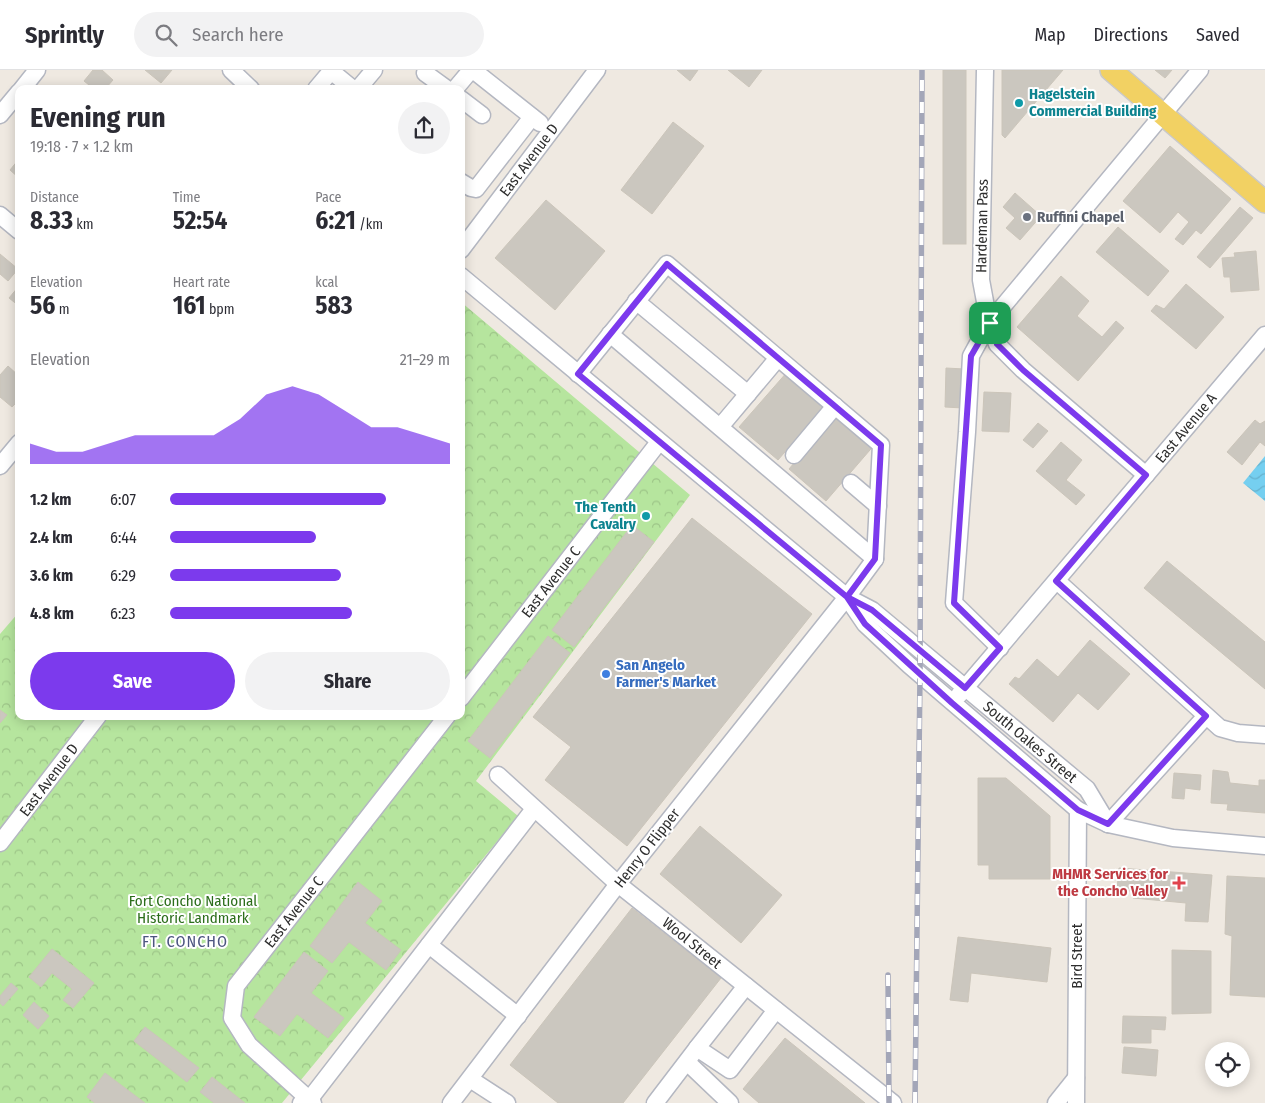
<!DOCTYPE html>
<html lang="en">
<head>
<meta charset="utf-8">
<style>
  body { margin:0; font-family:"Fira Sans Condensed",sans-serif; background:#f2f2f3; color:#2b2b33; height:100vh; display:flex; flex-direction:column; font-size:19px; white-space:nowrap }
  * { box-sizing:border-box; margin:0 }
  p { font-size:16px; color:#7c7c81 }
  .icon { flex:none; width:28px; height:28px; fill:none; stroke:currentColor; stroke-width:2; stroke-linecap:round; stroke-linejoin:round }
  .map { position:relative; flex:1; overflow:hidden }
  .drawer { position:absolute; left:15px; top:15px; width:450px; height:635px; display:flex; flex-direction:column; background:#fff; border-radius:10px; box-shadow:0 2px 12px #0003 }
  .drawer>* { flex:none }
  .fabs { position:absolute; left:1205px; top:972px; display:grid; gap:10px }
  .fabs a { display:grid; place-items:center; width:45px; height:45px; border-radius:50%; background:#fff; box-shadow:0 2px 12px #0003; font-size:25px }
  .pin { position:absolute; display:grid; place-items:center; width:42px; height:42px; color:#fff; margin:-21px; border-radius:10px; box-shadow:0 2px 8px #0006 }
  .round { display:grid; place-items:center; flex:none; width:52px; height:52px; border-radius:26px; background:#f2f2f3 }
  .summary { display:flex; align-items:center; justify-content:space-between; height:85px; padding:0 15px }
  h1 { font-size:28px; font-weight:700; line-height:38px }
  .stats { display:grid; grid-template-columns:repeat(3,1fr); gap:8px; height:85px; padding:5px 15px }
  .stats div { display:grid; align-content:center }
  .stats b { font-size:25px; font-weight:700 }
  .stats small { font-size:14px; font-weight:400 }
  .stats p { font-size:14px }
  .chart { height:140px; padding:10px 15px }
  .chart p { display:flex; justify-content:space-between }
  .chart svg { width:100%; height:90px; margin-top:5px; fill:#7c3aed; opacity:.7 }
  .cta { display:flex; gap:10px; margin-top:auto; padding:10px 15px }
  .cta a { flex:1; height:58px; border-radius:30px; background:#7c3aed; color:#fff; font-size:20px; font-weight:700; line-height:58px; text-align:center }
  .cta a+a { background:#f2f2f3; color:#2b2b33 }
  ul { padding:0 15px; list-style:none; font-size:16px }
  li { display:grid; grid-template-columns:80px 60px 1fr; align-items:center; height:38px }
  li i { height:12px; border-radius:6px; background:#7c3aed }
  header { display:flex; align-items:center; gap:30px; box-sizing:border-box; height:70px; padding:0 25px; background:#fff; border-bottom:1px solid #e1e1e2 }
  header strong { font-size:24px }
  nav { display:flex; gap:28px; margin-inline-start:auto; font-size:18px }
  .search { width:350px; height:45px; background:#f2f2f3; display:flex; align-items:center; gap:12px; box-sizing:border-box; padding:0 18px; border-radius:28px; color:#7c7c81; font-size:19px }
  .map>svg:first-child { display:block }
  .forest { fill:url(#forest-crowns) }
  .water { fill:url(#water-waves) }
  .building { fill:#cbc7bf; stroke:#cbc5ba }
  .lines { fill:none; stroke-linecap:round; stroke-linejoin:round }
  .minor-casing { stroke:#b4b7c1; stroke-width:19 }
  .major-casing { stroke:#c9c9c9; stroke-width:24 }
  .minor { stroke:#fff; stroke-width:16 }
  .major { stroke:#f2d163; stroke-width:21 }
  .rail-casing { stroke:#a3a6b8; stroke-width:5.5 }
  .rail { stroke:#fff; stroke-width:4; stroke-dasharray:11; stroke-linecap:butt }
  .route-casing { stroke:#fff; stroke-width:10 }
  .route { stroke:#7c3aed; stroke-width:6 }
  .culture-dot { fill:#0f9aa8; stroke:#fff; stroke-width:2 }
  .worship-dot { fill:#6b7280; stroke:#fff; stroke-width:2 }
  .shop-dot { fill:#3f7fe0; stroke:#fff; stroke-width:2 }
  .health-dot { fill:#e0444e; stroke:#fff; stroke-width:2 }
  .labels { text-anchor:middle; stroke-width:4; stroke-linejoin:round; paint-order:stroke }
  .culture-label { font-size:15px; font-weight:bold; fill:#0d838f; stroke:#fff; text-anchor:start }
  .street-label { font-size:15px; fill:#2e2e2e; stroke:#fff }
  .worship-label { font-size:15px; font-weight:bold; fill:#5b616d; stroke:#fff; text-anchor:start }
  .shop-label { font-size:15px; font-weight:bold; fill:#366cbe; stroke:#fff; text-anchor:start }
  .health-label { font-size:15px; font-weight:bold; fill:#be3a42; stroke:#fff; text-anchor:end }
  .park-label { font-size:15px; fill:#2c6e1b; stroke:#fff }
  .neighbourhood-label { font-size:16px; letter-spacing:1px; fill:#4d5680; stroke:#fff }
</style>
</head>
<body>
<header>
<strong>Sprintly</strong>
<div class="search"><svg class="icon" aria-label="search" viewBox="0 0 24 24"><circle cx="10" cy="10" r="6"/><path d="M15 15l6 6"/></svg>Search here</div>
<nav><a>Map</a><a>Directions</a><a>Saved</a></nav>
</header>
<div class="map">
<svg width="1265" height="1033" viewBox="0 0 1265 1033">
  <defs>
    <pattern id="forest-crowns" width="20" height="18" patternUnits="userSpaceOnUse" patternTransform="scale(1.25)"><rect width="20" height="18" fill="#b6e59e"/><path d="M2 6a3 3 0 1 1 6 0M12 15a3 3 0 1 1 6 0" fill="none" stroke="#9dc588"/></pattern>
    <pattern id="water-waves" width="16" height="10" patternUnits="userSpaceOnUse" patternTransform="scale(1.25)"><rect width="16" height="10" fill="#75cff0"/><path d="M0 5q4-4 8 0t8 0" fill="none" stroke="#66b2ce"/></pattern>
  </defs>
  <rect width="100%" height="100%" fill="#efe9e1"/>
  <polygon class="forest" points="461,232 690,425 476,711 518,746 282,1033 0,1033 0,564 19,542 19,646 461,646"/>
  <polygon class="water" points="1265,386 1265,431 1243,413"/>
  <g class="building">
    <polygon points="93,0 102,0 113,10 105,19 94,19 84,11"/>
    <polygon points="145,0 172,0 161,13"/>
    <polygon points="677,0 698,0 690,11"/>
    <polygon points="728,0 762,0 749,17"/>
    <rect x="943" y="0" width="23" height="174"/>
    <polygon points="1002,0 1063,0 1005,68 1002,65"/>
    <polygon points="1155,0 1172,0 1165,8"/>
    <polygon points="673,52 704,76 652,144 621,120"/>
    <polygon points="1170,76 1231,129 1201,164 1196,160 1183,175 1175,169 1189,152 1178,142 1160,163 1123,131"/>
    <polygon points="19,89 19,108 10,100"/>
    <polygon points="1015,123 1041,146 1020,170 1006,158 1015,148 1003,137"/>
    <polygon points="546,130 605,181 555,240 495,188"/>
    <polygon points="1240,137 1253,148 1210,198 1197,187"/>
    <polygon points="1118,157 1169,201 1148,226 1096,182"/>
    <polygon points="1256,181 1259,220 1231,222 1230,207 1224,207 1222,188 1235,187 1234,183"/>
    <polygon points="0,184 18,199 8,211 0,204"/>
    <polygon points="1061,206 1089,231 1077,246 1102,267 1116,251 1124,258 1078,311 1017,257"/>
    <polygon points="1186,214 1224,247 1196,279 1151,241 1156,235 1164,239"/>
    <polygon points="19,216 19,236 9,228"/>
    <polygon points="8,296 19,306 19,330 12,337 0,327 0,305"/>
    <polygon points="946,298 964,299 963,338 945,337"/>
    <polygon points="788,301 826,334 778,390 739,357"/>
    <polygon points="984,322 1011,323 1009,362 982,361"/>
    <polygon points="838,341 876,373 826,431 789,399"/>
    <polygon points="1255,350 1260,354 1265,351 1265,376 1260,372 1242,395 1227,382"/>
    <polygon points="1038,353 1048,361 1033,378 1023,370"/>
    <polygon points="1061,372 1082,390 1066,410 1085,425 1076,435 1036,401"/>
    <polygon points="692,448 812,544 627,776 545,710 571,677 533,647"/>
    <polygon points="632,455 654,472 574,577 552,560"/>
    <polygon points="1167,491 1265,572 1265,619 1144,518"/>
    <polygon points="548,566 570,583 490,688 468,671"/>
    <polygon points="1090,570 1130,604 1098,640 1078,623 1053,652 1009,614 1015,607 1019,609 1037,589 1058,607"/>
    <polygon points="0,640 7,645 0,653"/>
    <polygon points="1213,700 1228,702 1230,713 1259,716 1259,710 1265,710 1265,743 1227,740 1228,734 1211,733"/>
    <polygon points="1174,703 1201,705 1200,720 1185,718 1184,729 1172,728"/>
    <polygon points="978,708 1006,708 1050,746 1050,809 989,809 989,795 978,795"/>
    <polygon points="700,756 782,825 741,873 660,804"/>
    <polygon points="1119,798 1212,805 1208,852 1185,851 1186,833 1133,828 1131,821 1117,820"/>
    <polygon points="1227,806 1265,808 1265,927 1230,925 1232,866 1225,864"/>
    <polygon points="358,812 382,831 365,853 401,880 386,900 349,872 332,893 310,876"/>
    <polygon points="632,838 721,908 623,1033 558,1033 510,995"/>
    <polygon points="958,867 1051,878 1047,912 971,903 968,932 950,930"/>
    <polygon points="52,879 94,913 73,938 63,930 72,919 52,903 41,917 29,907"/>
    <polygon points="1172,880 1211,881 1211,943 1172,944"/>
    <polygon points="304,882 328,901 311,923 344,948 328,968 297,944 280,966 254,947"/>
    <polygon points="11,913 18,919 3,936 0,933 0,926"/>
    <polygon points="34,932 49,946 38,959 23,945"/>
    <polygon points="1123,946 1166,947 1165,960 1151,959 1151,973 1122,973"/>
    <polygon points="145,957 199,998 187,1012 134,971"/>
    <polygon points="785,968 865,1033 759,1033 743,1019"/>
    <polygon points="1124,977 1158,980 1156,1006 1122,1003"/>
    <polygon points="105,1003 145,1033 95,1033 87,1027"/>
    <polygon points="212,1007 245,1033 214,1033 200,1022"/>
  </g>
  <g class="lines">
    <g class="minor-casing">
      <g id="minor">
        <polyline points="231,0 251,19"/>
        <polyline points="473,0 540,53"/>
        <polyline points="985,0 981,210 989,253 997,274 1023,300 1146,405"/>
        <polyline points="331,1 353,19"/>
        <polyline points="425,3 447,19"/>
        <polyline points="22,19 37,0"/>
        <polyline points="316,19 332,0"/>
        <polyline points="358,19 374,0"/>
        <polyline points="455,19 471,0"/>
        <polyline points="461,29 482,45"/>
        <polyline points="0,45 19,22"/>
        <polyline points="461,112 471,118 476,119 532,47"/>
        <polyline points="0,145 19,161"/>
        <polyline points="461,180 597,0"/>
        <polyline points="461,206 847,527 872,540 1087,719 1108,754"/>
        <polyline points="636,231 748,324"/>
        <polyline points="610,264 875,489"/>
        <polyline points="720,357 778,288"/>
        <polyline points="794,385 835,336"/>
        <polyline points="0,396 19,373"/>
        <polyline points="851,413 878,436"/>
        <polyline points="1057,511 1220,658 1238,663 1265,665"/>
        <polyline points="848,529 865,554 909,595 1078,740 1108,754 1173,768 1265,776"/>
        <polyline points="1000,578 954,533 967,362 971,286 989,253 1200,0"/>
        <polyline points="959,625 1265,265"/>
        <polyline points="461,628 659,372"/>
        <polyline points="498,705 618,814 893,1033"/>
        <polyline points="1108,754 1206,646"/>
        <polyline points="0,773 98,646"/>
        <polyline points="429,875 518,946"/>
        <polyline points="746,916 697,978 730,1000 776,940"/>
        <polyline points="687,992 730,1033"/>
        <polyline points="470,1009 507,1033"/>
        <polyline points="301,1033 309,1030 534,739"/>
        <polyline points="313,1033 249,975 232,948 236,916 447,646"/>
        <polyline points="451,1033 618,814 847,527 875,489 881,375 667,194 578,304"/>
        <polyline points="655,1033 697,978"/>
        <polyline points="1056,1033 1076,1008"/>
        <polyline points="1076,1033 1078,740"/>
      </g>
    </g>
    <g class="major-casing">
      <polyline id="major" points="1111,0 1265,132"/>
    </g>
    <use href="#minor" class="minor"/>
    <use href="#major" class="major"/>
    <g class="rail-casing">
      <g id="rail">
        <polyline points="888,905 889,1033"/>
        <polyline points="915,1033 920,605 922,0"/>
      </g>
    </g>
    <use href="#rail" class="rail"/>
  </g>
  <g class="lines">
    <g class="route-casing">
      <polyline id="route" points="990,253 971,286 954,533 1000,578 965,618 872,540 847,527 875,489 881,375 667,194 578,304 847,527 865,554 952,633 1078,740 1108,754 1206,646 1056,511 1146,405 1023,300 997,274 990,253"/>
    </g>
    <use href="#route" class="route"/>
  </g>
  <g class="culture-dot">
    <circle cx="1019" cy="33" r="5"/>
    <circle cx="646" cy="446" r="5"/>
  </g>
  <circle class="worship-dot" cx="1027" cy="147" r="5"/>
  <circle class="shop-dot" cx="606" cy="604" r="5"/>
  <path class="health-dot" d="M1176.5 805.5h5v5h5v5h-5v5h-5v-5h-5v-5h5z"/>
  <g class="labels">
    <g class="culture-label">
      <text x="1029" y="29">Hagelstein<tspan x="1029" dy="17">Commercial Building</tspan></text>
      <text x="636" y="442" text-anchor="end">The Tenth<tspan x="636" dy="17">Cavalry</tspan></text>
    </g>
    <g class="street-label">
      <text transform="translate(529 90) rotate(-53)" y="5">East Avenue D</text>
      <text transform="translate(982 156) rotate(-89)" y="5">Hardeman Pass</text>
      <text transform="translate(1186 358) rotate(-50)" y="5">East Avenue A</text>
      <text transform="translate(551 512) rotate(-52)" y="5">East Avenue C</text>
      <text transform="translate(1030 672) rotate(40)" y="5">South Oakes Street</text>
      <text transform="translate(49 710) rotate(-53)" y="5">East Avenue D</text>
      <text transform="translate(647 778) rotate(-52)" y="5">Henry O Flipper</text>
      <text transform="translate(294 842) rotate(-52)" y="5">East Avenue C</text>
      <text transform="translate(692 873) rotate(39)" y="5">Wool Street</text>
      <text transform="translate(1077 886) rotate(-90)" y="5">Bird Street</text>
    </g>
    <g class="worship-label">
      <text x="1037" y="152">Ruffini Chapel</text>
    </g>
    <g class="shop-label">
      <text x="616" y="600">San Angelo<tspan x="616" dy="17">Farmer's Market</tspan></text>
    </g>
    <g class="health-label">
      <text x="1168" y="809">MHMR Services for<tspan x="1168" dy="17">the Concho Valley</tspan></text>
    </g>
    <g class="park-label">
      <text x="193" y="836">Fort Concho National<tspan x="193" dy="17">Historic Landmark</tspan></text>
    </g>
    <g class="neighbourhood-label">
      <text x="185" y="877">FT. CONCHO</text>
    </g>
  </g>
</svg>
<div class="fabs">
<a><svg class="icon" aria-label="locate" viewBox="0 0 24 24"><circle cx="12" cy="12" r="6"/><path d="M12 2v4M12 18v4M2 12h4M18 12h4"/></svg></a>
</div>
<div class="pin" style="left:990px;top:253px;background:#1e9e55"><svg class="icon" aria-label="arrive" viewBox="0 0 24 24"><path d="M6 21V4h12l-3 4 3 4H6"/></svg></div>
<section class="drawer">
<div class="summary"><div><h1>Evening run</h1><p>19:18 · 7 × 1.2 km</p></div><a class="round"><svg class="icon" aria-label="share" viewBox="0 0 24 24"><path d="M12 15V3M7 8l5-5 5 5M5 13v7h14v-7"/></svg></a></div>
<div class="stats">
<div><p>Distance</p><b>8.33<small> km</small></b></div>
<div><p>Time</p><b>52:54</b></div>
<div><p>Pace</p><b>6:21<small> /km</small></b></div>
</div>
<div class="stats">
<div><p>Elevation</p><b>56<small> m</small></b></div>
<div><p>Heart rate</p><b>161<small> bpm</small></b></div>
<div><p>kcal</p><b>583</b></div>
</div>
<div class="chart"><p><span>Elevation</span>21–29 m</p>
<svg viewBox="0 0 160 44" preserveAspectRatio="none"><path d="M0 44V34L10 38L20 38L30 34L40 30L50 30L60 30L70 30L80 22L90 10L100 6L110 10L120 18L130 26L140 26L150 30L160 34V44z"/></svg>
</div>
<ul>
<li><b>1.2 km</b>6:07<i style="width:77%"></i></li>
<li><b>2.4 km</b>6:44<i style="width:52%"></i></li>
<li><b>3.6 km</b>6:29<i style="width:61%"></i></li>
<li><b>4.8 km</b>6:23<i style="width:65%"></i></li>
</ul>
<div class="cta"><a>Save</a><a>Share</a></div>
</section>
</div>
</body>
</html>
